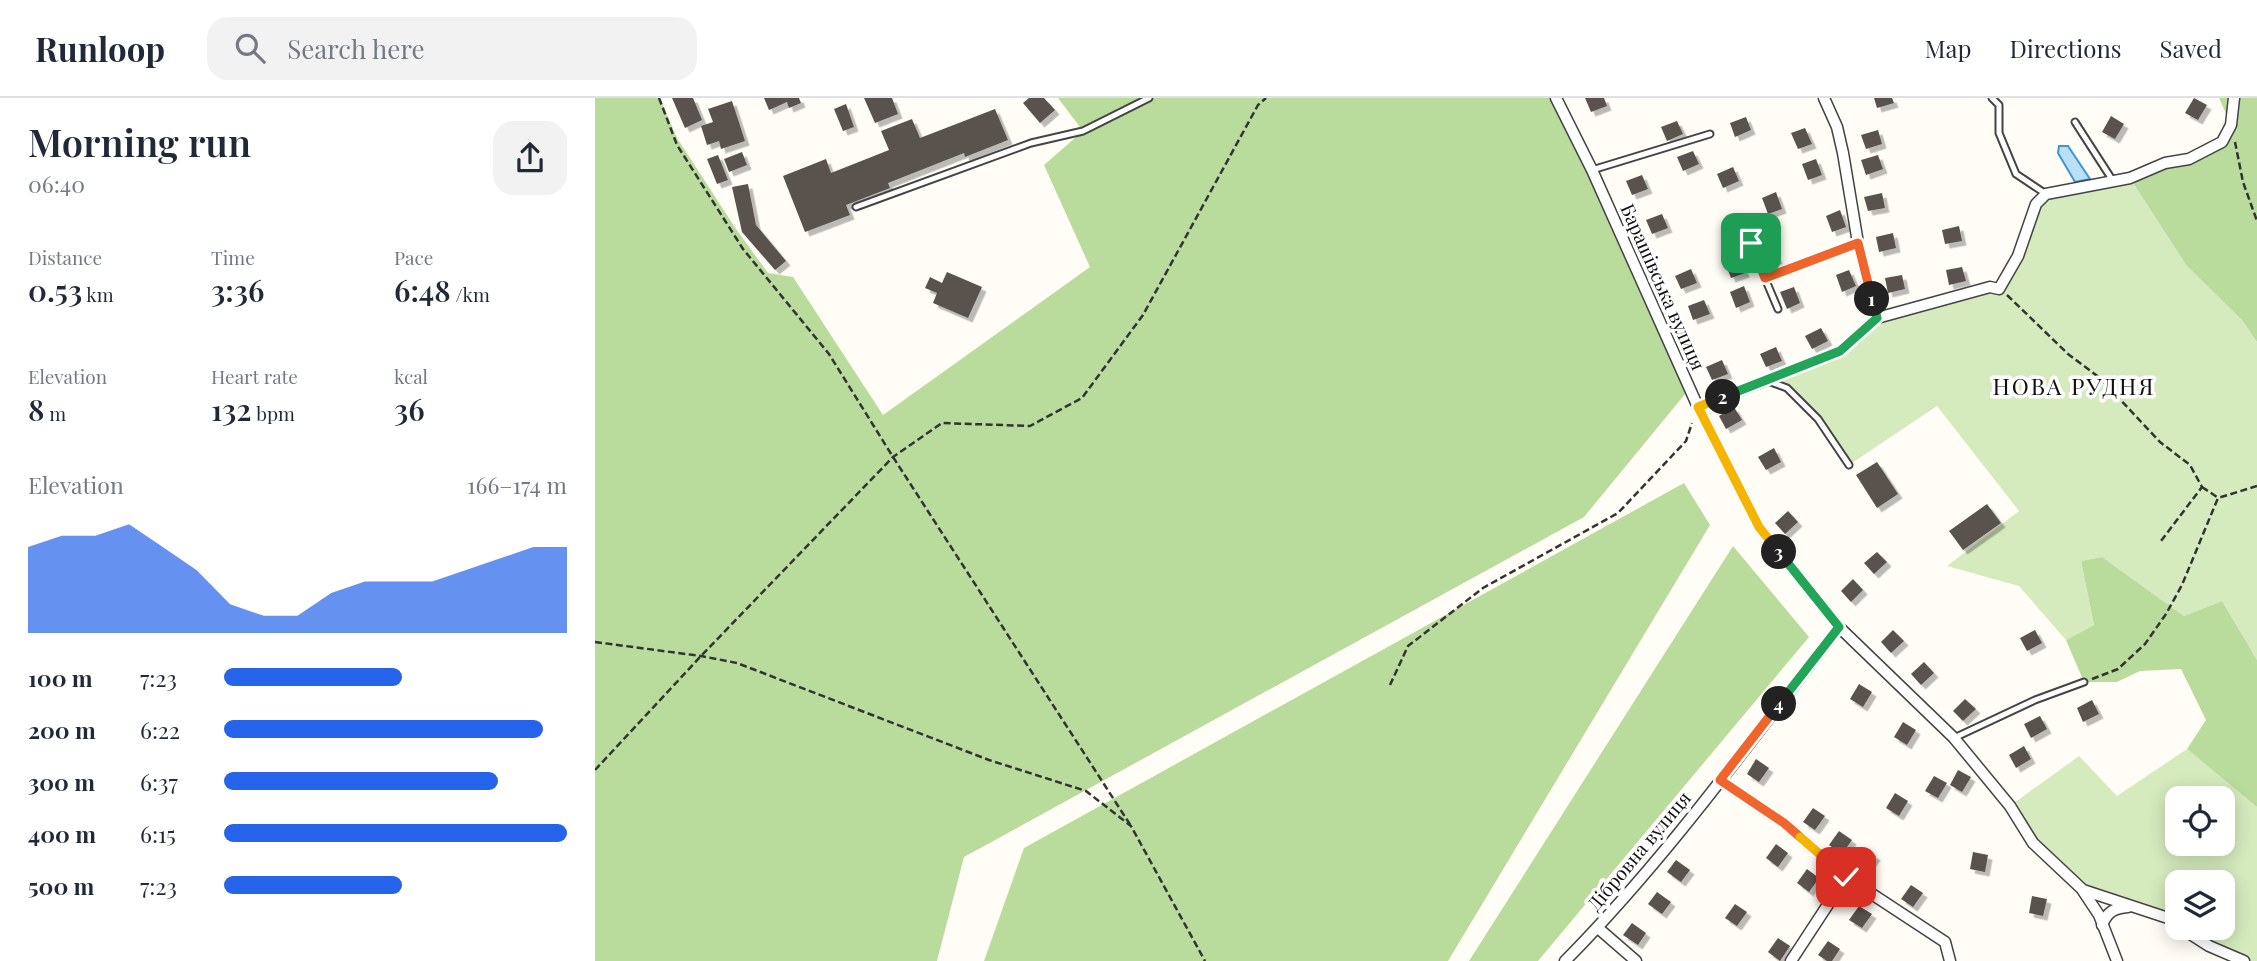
<!DOCTYPE html>
<html lang="en">
<head>
<meta charset="utf-8">
<style>
  body { margin:0; font-family:"Playfair Display",serif; background:#f2f2f3; color:#1f2937; height:100vh; display:flex; flex-direction:column; font-size:26px; white-space:nowrap }
  * { box-sizing:border-box; margin:0 }
  p { font-size:23px; color:#747a83 }
  .icon { flex:none; width:38px; height:38px; fill:none; stroke:currentColor; stroke-width:2; stroke-linecap:round; stroke-linejoin:round }
  .map { position:relative; flex:1; overflow:hidden }
  .details { display:flex; flex-direction:column; background:#fff; width:595px }
  .details>* { flex:none }
  .controls { position:absolute; left:1570px; top:688px; display:grid; gap:14px }
  .controls a { display:grid; place-items:center; width:70px; height:70px; border-radius:14px; background:#fff; box-shadow:0 4px 18px #0003; font-size:35px }
  .pin { position:absolute; display:grid; place-items:center; width:60px; height:60px; color:#fff; margin:-30px; border-radius:14px; box-shadow:0 4px 10px #0006 }
  .km { position:absolute; width:35px; height:35px; margin:-18px; border-radius:50%; background:#222; color:#fff; font-size:19px; line-height:35px; text-align:center }
  .round { display:grid; place-items:center; flex:none; width:74px; height:74px; border-radius:21px; background:#f2f2f3 }
  .summary { display:flex; align-items:center; justify-content:space-between; height:119px; padding:0 28px }
  h1 { font-size:38px; font-weight:600; line-height:52px }
  .metrics { display:grid; grid-template-columns:repeat(3,1fr); gap:10px; height:119px; padding:7px 28px }
  .metrics div { display:grid; align-content:center }
  .metrics b { font-size:30px; font-weight:600 }
  .metrics small { font-size:19px; font-weight:400 }
  .metrics p { font-size:19px }
  .chart { height:196px; padding:14px 28px }
  .chart p { display:flex; justify-content:space-between }
  .chart svg { width:100%; height:126px; margin-top:7px; fill:#2563eb; opacity:.7 }
  ul { padding:0 28px; list-style:none; font-size:23px }
  li { display:grid; grid-template-columns:112px 84px 1fr; align-items:center; height:52px }
  li i { height:18px; border-radius:9px; background:#2563eb }
  header { display:flex; align-items:center; gap:42px; box-sizing:border-box; height:98px; padding:0 35px; background:#fff; border-bottom:2px solid #e0e1e3 }
  header strong { font-size:33px }
  nav { display:flex; gap:38px; margin-inline-start:auto; font-size:24px }
  .search { width:490px; height:63px; background:#f2f2f3; display:flex; align-items:center; gap:18px; box-sizing:border-box; padding:0 24px; border-radius:21px; color:#747a83; font-size:26px }
  main { display:flex; flex:1; min-height:0 }
  .map>svg:first-child { display:block }
  .green { fill:#d5ebbd; fill-rule:evenodd }
  .forest { fill:#b9dc9c }
  .water { fill:#b9e0f7; stroke:#3f96cf; stroke-width:2 }
  .building { fill:#5a524d; filter:url(#shadow) }
  .lines { fill:none; stroke-linecap:round; stroke-linejoin:round }
  .service-casing { stroke:#444; stroke-width:9 }
  .minor-casing { stroke:#444; stroke-width:13 }
  .path { stroke:#333; stroke-width:2.5; stroke-dasharray:7 3.5; stroke-linecap:butt }
  .service { stroke:#fff; stroke-width:5 }
  .minor { stroke:#fff; stroke-width:10 }
  .split-1-casing { stroke:#fff; stroke-width:14 }
  .split-2-casing { stroke:#fff; stroke-width:14 }
  .split-3-casing { stroke:#fff; stroke-width:14 }
  .split-4-casing { stroke:#fff; stroke-width:14 }
  .split-5-casing { stroke:#fff; stroke-width:14 }
  .split-6-casing { stroke:#fff; stroke-width:14 }
  .split-1 { stroke:#f0652b; stroke-width:9 }
  .split-2 { stroke:#22a559; stroke-width:9 }
  .split-3 { stroke:#f5b400; stroke-width:9 }
  .split-4 { stroke:#22a559; stroke-width:9 }
  .split-5 { stroke:#f0652b; stroke-width:9 }
  .split-6 { stroke:#f5b400; stroke-width:9 }
  .labels { text-anchor:middle; stroke-width:7; stroke-linejoin:round; paint-order:stroke }
  .street-label { font-size:19px; fill:#111; stroke:#fff }
  .quarter-label { font-size:23px; letter-spacing:2px; fill:#111; stroke:#fff }
</style>
</head>
<body>
<header>
<strong>Runloop</strong>
<div class="search"><svg class="icon" aria-label="search" viewBox="0 0 24 24"><circle cx="10" cy="10" r="6"/><path d="M15 15l6 6"/></svg>Search here</div>
<nav><a>Map</a><a>Directions</a><a>Saved</a></nav>
</header>
<main>
<section class="details">
<div class="summary"><div><h1>Morning run</h1><p>06:40</p></div><a class="round"><svg class="icon" aria-label="share" viewBox="0 0 24 24"><path d="M12 15V3M7 8l5-5 5 5M5 13v7h14v-7"/></svg></a></div>
<div class="metrics">
<div><p>Distance</p><b>0.53<small> km</small></b></div>
<div><p>Time</p><b>3:36</b></div>
<div><p>Pace</p><b>6:48<small> /km</small></b></div>
</div>
<div class="metrics">
<div><p>Elevation</p><b>8<small> m</small></b></div>
<div><p>Heart rate</p><b>132<small> bpm</small></b></div>
<div><p>kcal</p><b>36</b></div>
</div>
<div class="chart"><p><span>Elevation</span>166–174 m</p>
<svg viewBox="0 0 160 44" preserveAspectRatio="none"><path d="M0 44V14L10 10L20 10L30 6L40 14L50 22L60 34L70 38L80 38L90 30L100 26L110 26L120 26L130 22L140 18L150 14L160 14V44z"/></svg>
</div>
<ul>
<li><b>100 m</b>7:23<i style="width:52%"></i></li>
<li><b>200 m</b>6:22<i style="width:93%"></i></li>
<li><b>300 m</b>6:37<i style="width:80%"></i></li>
<li><b>400 m</b>6:15<i style="width:100%"></i></li>
<li><b>500 m</b>7:23<i style="width:52%"></i></li>
</ul>
</section>
<div class="map">
<svg width="1662" height="863" viewBox="0 0 1662 863">
  <defs>
    <filter id="shadow"><feDropShadow dx="4.5" dy="4.5" stdDeviation="0" flood-color="#0004"/></filter>
  </defs>
  <rect width="100%" height="100%" fill="#fffdf5"/>
  <g class="green">
    <polygon points="1535,80 1591,167 1647,222 1662,244 1662,562 1627,503 1589,518 1507,459 1486,463 1499,527 1471,542 1424,488 1352,468 1424,413 1342,308 1254,367 1223,321 1192,290 1170,282 1245,253 1282,220 1395,189 1412,177 1432,130 1451,96"/>
    <path d="M1592 651 1662 709V863H1649L1586 830H1628V784H1582V826L1488 792 1438 745 1415 708 1484 658 1522 698ZM1582 700H1628V746H1582Z"/>
  </g>
  <g class="forest">
    <polygon points="0,0 65,0 82,40 141,131 173,175 198,179 288,317 495,169 449,67 488,33 463,0 956,0 1095,290 989,419 369,759 342,863 0,863"/>
    <polygon points="1624,0 1662,0 1662,244 1647,222 1591,167 1535,80 1627,44 1636,27"/>
    <polygon points="1089,385 1115,427 853,863 389,863 429,750"/>
    <polygon points="1138,448 1214,539 943,863 874,863"/>
    <polygon points="1507,459 1589,518 1627,503 1662,562 1662,709 1592,651 1611,622 1586,571 1545,573 1522,584 1489,584 1471,542 1499,527 1486,463"/>
  </g>
  <polygon class="water" points="1464,48 1473,48 1495,81 1480,84 1463,55"/>
  <g class="building">
    <polygon points="77,0 98,0 107,22 90,30"/>
    <polygon points="169,0 204,0 206,5 194,10 192,4 174,12"/>
    <polygon points="269,0 297,0 303,16 280,25"/>
    <polygon points="434,0 449,0 460,12 445,25 428,5"/>
    <polygon points="990,0 1009,0 1012,8 996,14"/>
    <polygon points="1279,0 1297,0 1299,5 1282,10"/>
    <polygon points="1599,0 1612,7 1603,22 1590,15"/>
    <polygon points="137,3 150,43 126,51 124,43 112,47 106,28 118,24 113,11"/>
    <polygon points="251,6 259,29 248,33 239,11"/>
    <polygon points="400,11 413,42 370,59 369,55 293,85 295,90 251,107 255,117 210,134 188,78 231,61 236,75 294,52 286,33 317,21 325,40"/>
    <polygon points="1516,18 1529,26 1520,41 1507,34"/>
    <polygon points="1151,19 1156,32 1140,39 1135,25"/>
    <polygon points="1082,23 1088,36 1072,43 1066,29"/>
    <polygon points="1210,30 1217,46 1203,51 1196,35"/>
    <polygon points="1283,32 1287,46 1271,51 1266,37"/>
    <polygon points="1098,53 1104,66 1088,73 1082,59"/>
    <polygon points="147,54 152,67 134,74 129,61"/>
    <polygon points="123,57 133,82 122,86 112,61"/>
    <polygon points="1283,57 1288,71 1271,77 1266,62"/>
    <polygon points="1221,61 1227,77 1213,82 1207,66"/>
    <polygon points="1138,69 1144,83 1128,90 1122,76"/>
    <polygon points="1047,77 1053,91 1037,97 1031,83"/>
    <polygon points="153,86 161,127 191,163 180,172 147,134 137,89"/>
    <polygon points="1181,94 1187,111 1173,116 1167,100"/>
    <polygon points="1287,95 1290,110 1273,113 1269,99"/>
    <polygon points="1245,112 1251,129 1237,134 1231,118"/>
    <polygon points="1067,116 1073,130 1057,136 1051,122"/>
    <polygon points="1146,118 1152,135 1138,140 1132,124"/>
    <polygon points="1364,128 1367,143 1350,146 1347,132"/>
    <polygon points="1298,135 1301,150 1284,154 1281,139"/>
    <polygon points="1177,145 1183,162 1170,167 1163,151"/>
    <polygon points="1144,158 1150,175 1136,180 1130,164"/>
    <polygon points="1367,169 1371,183 1354,187 1351,172"/>
    <polygon points="1096,171 1102,185 1086,191 1080,178"/>
    <polygon points="1254,172 1261,188 1247,194 1241,177"/>
    <polygon points="352,174 387,189 373,220 338,205 342,195 330,190 335,179 347,185"/>
    <polygon points="1307,177 1310,191 1293,195 1290,180"/>
    <polygon points="1149,188 1155,204 1141,210 1135,194"/>
    <polygon points="1199,189 1205,205 1192,211 1185,194"/>
    <polygon points="1109,202 1115,216 1098,222 1093,208"/>
    <polygon points="1226,230 1233,243 1217,251 1210,238"/>
    <polygon points="1181,249 1187,263 1171,269 1165,256"/>
    <polygon points="1127,262 1133,276 1117,282 1111,269"/>
    <polygon points="1139,309 1147,322 1131,331 1124,318"/>
    <polygon points="1179,350 1186,364 1171,372 1163,359"/>
    <polygon points="1282,364 1303,396 1282,410 1261,377"/>
    <polygon points="1392,406 1406,425 1368,452 1354,433"/>
    <polygon points="1193,413 1203,424 1190,436 1180,425"/>
    <polygon points="1282,454 1292,464 1279,476 1269,465"/>
    <polygon points="1258,481 1268,492 1256,504 1246,493"/>
    <polygon points="1298,532 1309,543 1296,555 1286,544"/>
    <polygon points="1440,532 1447,545 1432,553 1425,540"/>
    <polygon points="1329,564 1339,575 1326,587 1316,576"/>
    <polygon points="1264,586 1277,594 1268,609 1255,601"/>
    <polygon points="1370,601 1381,611 1368,623 1358,613"/>
    <polygon points="1497,602 1504,616 1488,624 1482,610"/>
    <polygon points="1445,618 1452,631 1436,640 1429,626"/>
    <polygon points="1308,624 1321,632 1312,647 1299,639"/>
    <polygon points="1429,648 1436,661 1421,670 1414,657"/>
    <polygon points="1161,661 1174,670 1164,684 1152,676"/>
    <polygon points="1363,672 1376,679 1367,694 1355,687"/>
    <polygon points="1339,678 1352,685 1343,700 1330,693"/>
    <polygon points="1300,695 1313,703 1304,718 1291,710"/>
    <polygon points="1218,710 1230,718 1220,732 1208,724"/>
    <polygon points="1244,733 1257,742 1247,756 1234,747"/>
    <polygon points="1181,746 1193,755 1183,769 1171,760"/>
    <polygon points="1269,750 1281,758 1271,772 1259,764"/>
    <polygon points="1378,754 1393,757 1390,774 1375,771"/>
    <polygon points="1081,762 1095,772 1086,784 1072,774"/>
    <polygon points="1212,771 1224,780 1214,794 1202,785"/>
    <polygon points="1316,787 1328,795 1318,809 1306,801"/>
    <polygon points="1062,794 1076,804 1067,816 1053,806"/>
    <polygon points="1437,798 1452,801 1448,818 1434,815"/>
    <polygon points="1140,806 1152,814 1142,828 1130,820"/>
    <polygon points="1264,808 1277,816 1267,830 1254,822"/>
    <polygon points="1037,825 1051,835 1043,847 1028,837"/>
    <polygon points="1183,840 1195,848 1185,863 1173,854"/>
    <polygon points="1233,843 1245,851 1237,863 1232,863 1223,857"/>
  </g>
  <g class="lines">
    <g class="service-casing">
      <g id="service">
        <polyline points="1397,0 1404,7 1404,35 1421,76 1451,96"/>
        <polyline points="1480,24 1518,83"/>
        <polyline points="997,72 1115,36"/>
        <polyline points="261,109 436,45 488,33 554,0"/>
        <polyline points="1155,145 1183,211"/>
        <polyline points="1170,180 1263,145"/>
        <polyline points="1173,283 1192,290 1223,321 1254,367"/>
        <polyline points="1359,640 1440,602 1489,584"/>
      </g>
    </g>
    <g class="minor-casing">
      <g id="minor">
        <polyline points="961,0 997,72 1103,309 1164,429 1244,529 1359,640 1415,708 1438,745 1488,792 1573,820 1582,826"/>
        <polyline points="1229,0 1242,29 1248,55 1263,145 1282,220"/>
        <polyline points="1103,309 1245,253 1282,220 1395,189 1404,191 1423,158 1441,106 1451,96 1535,80 1570,65 1594,61 1627,44 1636,27 1639,0"/>
        <polyline points="1125,682 1189,725 1251,779 1350,844 1355,863"/>
        <polyline points="1488,793 1504,817 1522,863"/>
        <path d="M1507 827C1512 814 1519 810 1533 809"/>
        <polyline points="1003,830 1041,863"/>
        <polyline points="1586,830 1614,848 1649,863"/>
        <path d="M970 863C1070 762 1157 641 1244 529"/>
        <polyline points="1196,863 1251,779"/>
      </g>
    </g>
    <g class="path">
      <polyline points="64,0 82,47 148,151 234,256 298,359 536,728"/>
      <polyline points="1640,44 1648,84 1662,123"/>
      <polyline points="1412,197 1473,256 1505,280 1565,344 1595,367 1607,389 1566,443"/>
      <polyline points="1607,389 1622,399"/>
      <polyline points="0,544 106,558 142,565 394,662 491,693 536,728 610,863"/>
      <polyline points="1497,581 1523,571 1550,546 1571,516 1587,487 1623,400 1662,388"/>
      <polyline points="795,587 813,548 888,490 1023,415 1091,343 1097,325"/>
      <polyline points="0,672 106,558 298,359 347,325 435,328 487,300 548,217 663,7 671,0"/>
    </g>
    <use href="#service" class="service"/>
    <use href="#minor" class="minor"/>
  </g>
  <g class="lines">
    <g class="split-1-casing">
      <polyline id="split-1" points="1156,145 1170,180 1263,145 1277,201"/>
    </g>
    <g class="split-2-casing">
      <polyline id="split-2" points="1128,299 1245,253 1282,220 1277,201"/>
    </g>
    <g class="split-3-casing">
      <polyline id="split-3" points="1128,299 1103,309 1164,429 1184,454"/>
    </g>
    <g class="split-4-casing">
      <polyline id="split-4" points="1184,454 1244,529 1184,606"/>
    </g>
    <g class="split-5-casing">
      <polyline id="split-5" points="1184,606 1125,682 1189,725 1205,739"/>
    </g>
    <g class="split-6-casing">
      <polyline id="split-6" points="1205,739 1251,779"/>
    </g>
    <use href="#split-1" class="split-1"/>
    <use href="#split-2" class="split-2"/>
    <use href="#split-3" class="split-3"/>
    <use href="#split-4" class="split-4"/>
    <use href="#split-5" class="split-5"/>
    <use href="#split-6" class="split-6"/>
  </g>
  <g class="labels">
    <g class="street-label">
      <text transform="translate(1068 189) rotate(66)" y="7">Барашівська вулиця</text>
      <text transform="translate(1044 753) rotate(-50)" y="7">Дібровна вулиця</text>
    </g>
    <g class="quarter-label">
      <text x="1479" y="297">НОВА РУДНЯ</text>
    </g>
  </g>
</svg>
<div class="controls">
<a><svg class="icon" aria-label="locate" viewBox="0 0 24 24"><circle cx="12" cy="12" r="6"/><path d="M12 2v4M12 18v4M2 12h4M18 12h4"/></svg></a>
<a><svg class="icon" aria-label="layers" viewBox="0 0 24 24"><path d="M12 4l9 5-9 5-9-5zM3 14l9 5 9-5"/></svg></a>
</div>
<div class="pin" style="left:1156px;top:145px;background:#1e9e55"><svg class="icon" aria-label="arrive" viewBox="0 0 24 24"><path d="M6 21V4h12l-3 4 3 4H6"/></svg></div>
<div class="pin" style="left:1251px;top:779px;background:#d93025"><svg class="icon" aria-label="check" viewBox="0 0 24 24"><path d="M5 12l5 5 9-10"/></svg></div>
<b class="km" style="left:1277px;top:201px">1</b>
<b class="km" style="left:1128px;top:299px">2</b>
<b class="km" style="left:1184px;top:454px">3</b>
<b class="km" style="left:1184px;top:606px">4</b>
</div>
</main>
</body>
</html>
